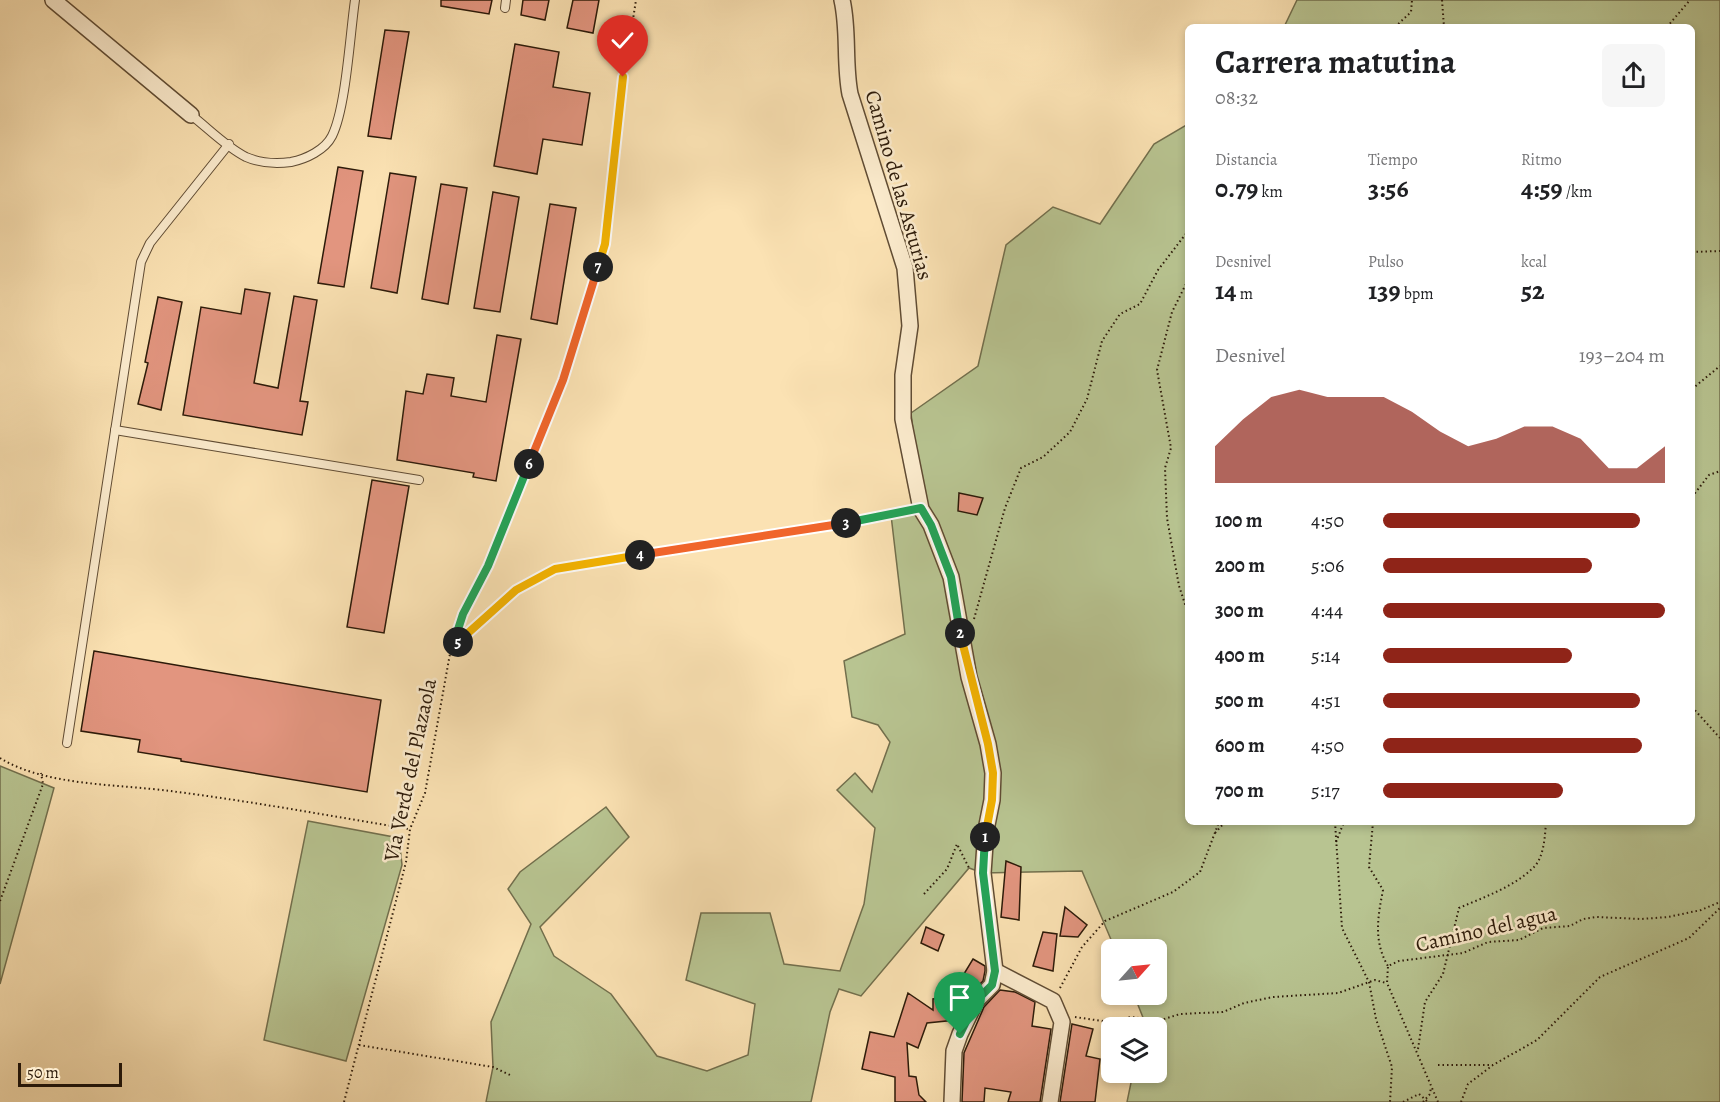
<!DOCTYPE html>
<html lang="es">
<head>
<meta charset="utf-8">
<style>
  body { margin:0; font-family:Alegreya,serif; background:#f6f6f6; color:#202124; height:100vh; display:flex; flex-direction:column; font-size:22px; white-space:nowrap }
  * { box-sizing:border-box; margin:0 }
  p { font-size:20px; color:#757577 }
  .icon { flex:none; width:33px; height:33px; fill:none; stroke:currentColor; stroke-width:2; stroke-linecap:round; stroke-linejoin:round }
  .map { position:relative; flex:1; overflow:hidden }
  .side { position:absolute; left:1185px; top:24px; width:510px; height:801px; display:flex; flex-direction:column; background:#fff; border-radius:9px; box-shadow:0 3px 9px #0003 }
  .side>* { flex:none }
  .needle { width:39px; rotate:63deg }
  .controls { position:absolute; left:1101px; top:939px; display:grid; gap:12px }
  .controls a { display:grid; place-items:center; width:66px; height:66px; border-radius:9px; background:#fff; box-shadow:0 3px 9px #0003; font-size:30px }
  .scale { position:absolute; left:18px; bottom:15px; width:104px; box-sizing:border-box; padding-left:6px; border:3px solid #2c1a09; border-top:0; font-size:16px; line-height:21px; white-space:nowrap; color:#2c1a09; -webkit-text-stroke:4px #fcecce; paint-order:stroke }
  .pin { position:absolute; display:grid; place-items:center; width:51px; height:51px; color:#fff; margin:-62px -26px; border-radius:50% 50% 50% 0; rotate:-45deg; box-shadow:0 0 6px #0007 }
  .pin .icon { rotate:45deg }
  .km { position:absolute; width:30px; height:30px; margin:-15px; border-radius:50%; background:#222; color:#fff; font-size:16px; line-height:30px; text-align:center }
  .round { display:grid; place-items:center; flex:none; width:63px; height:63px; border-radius:9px; background:#f6f6f6 }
  .summary { display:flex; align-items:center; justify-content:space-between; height:102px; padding:0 30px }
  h1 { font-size:33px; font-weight:700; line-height:45px }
  .metrics { display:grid; grid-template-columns:repeat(3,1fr); gap:9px; height:102px; padding:6px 30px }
  .metrics div { display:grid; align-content:center }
  .metrics b { font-size:26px; font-weight:700 }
  .metrics small { font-size:16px; font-weight:400 }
  .metrics p { font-size:16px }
  .chart { height:168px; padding:12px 30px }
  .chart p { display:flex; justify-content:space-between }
  .chart svg { width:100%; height:108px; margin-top:6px; fill:#8f2418; opacity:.7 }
  ul { padding:0 30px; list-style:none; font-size:20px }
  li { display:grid; grid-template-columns:96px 72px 1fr; align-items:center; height:45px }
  li i { height:15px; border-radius:8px; background:#8f2418 }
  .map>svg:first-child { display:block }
  .green { fill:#b8c491; stroke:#726f4d; stroke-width:1.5 }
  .building { fill:#e2957f; stroke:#2c1a09; stroke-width:1.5 }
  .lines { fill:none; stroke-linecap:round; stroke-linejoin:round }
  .service-casing { stroke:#604c34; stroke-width:10 }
  .minor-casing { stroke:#604c34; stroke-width:18 }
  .path { stroke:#2c1a09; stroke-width:2; stroke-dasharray:1.5 3; stroke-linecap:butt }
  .service { stroke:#fcecce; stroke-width:8 }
  .minor { stroke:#fcecce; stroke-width:15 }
  .split-1-casing { stroke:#fff; stroke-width:12 }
  .split-2-casing { stroke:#fff; stroke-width:12 }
  .split-3-casing { stroke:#fff; stroke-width:12 }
  .split-4-casing { stroke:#fff; stroke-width:12 }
  .split-5-casing { stroke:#fff; stroke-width:12 }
  .split-6-casing { stroke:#fff; stroke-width:12 }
  .split-7-casing { stroke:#fff; stroke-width:12 }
  .split-8-casing { stroke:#fff; stroke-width:12 }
  .split-1 { stroke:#22a559; stroke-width:8 }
  .split-2 { stroke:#f5b400; stroke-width:8 }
  .split-3 { stroke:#22a559; stroke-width:8 }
  .split-4 { stroke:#f0652b; stroke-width:8 }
  .split-5 { stroke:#f5b400; stroke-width:8 }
  .split-6 { stroke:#22a559; stroke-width:8 }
  .split-7 { stroke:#f0652b; stroke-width:8 }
  .split-8 { stroke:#f5b400; stroke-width:8 }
  .labels { text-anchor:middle; stroke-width:5; stroke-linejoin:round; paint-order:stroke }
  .street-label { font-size:21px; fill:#2c1a09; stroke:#fcecce }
</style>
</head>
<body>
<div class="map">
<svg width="1720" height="1102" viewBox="0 0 1720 1102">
  <rect width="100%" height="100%" fill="#fbe2b3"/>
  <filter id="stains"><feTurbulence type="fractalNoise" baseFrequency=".00333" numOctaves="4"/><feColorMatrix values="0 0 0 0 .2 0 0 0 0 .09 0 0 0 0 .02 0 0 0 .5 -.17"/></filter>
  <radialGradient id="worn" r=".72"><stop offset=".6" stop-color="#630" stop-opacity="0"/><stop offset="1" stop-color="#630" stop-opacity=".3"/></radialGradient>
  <g class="green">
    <polygon points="1297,0 1720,0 1720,1102 1127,1102 1133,1073 1156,1072 1156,1028 1143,1027 1144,1020 1134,995 1156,994 1156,950 1115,949 1082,871 983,873 969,868 861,996 839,989 830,1012 811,1102 486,1102 493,1067 491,1022 531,924 508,889 520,872 606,807 629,837 540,927 554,956 611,994 657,1056 707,1071 748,1055 755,1004 686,980 701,913 770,913 784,964 840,971 864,904 875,828 837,790 855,773 872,792 890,742 878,725 852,717 844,661 905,634 891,515 921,508 911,413 978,366 1006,245 1053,207 1100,224 1154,144 1188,124 1188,822 1692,822 1692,27 1284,27"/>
    <polygon points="0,766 54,788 0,984"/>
    <polygon points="308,821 399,838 402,865 346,1061 264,1040"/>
  </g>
  <g class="building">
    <polygon points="441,0 492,0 489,14 441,6"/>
    <polygon points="523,0 549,0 545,20 521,15"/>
    <polygon points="573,0 599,0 593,33 567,28"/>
    <polygon points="385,30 409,32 391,139 368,136"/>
    <polygon points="515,44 559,52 553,87 590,93 582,145 543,139 537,174 494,166"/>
    <polygon points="338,167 363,171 344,287 318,283"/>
    <polygon points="390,173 416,177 397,293 371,288"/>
    <polygon points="441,184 467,188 448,304 422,299"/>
    <polygon points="493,192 519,197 500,312 474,308"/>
    <polygon points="550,204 576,208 557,324 531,319"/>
    <polygon points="245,289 270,293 254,383 278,388 294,296 317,300 300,401 308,402 302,435 183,415 201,307 241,314"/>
    <polygon points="158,297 182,302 161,410 138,404 148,363 145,362"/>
    <polygon points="497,335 521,339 496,481 473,477 474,473 397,460 406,391 423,394 427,374 454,378 451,396 486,402"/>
    <polygon points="372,480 409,486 384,633 347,627"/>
    <polygon points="959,493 983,498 977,515 958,511"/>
    <polygon points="94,651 381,700 367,792 181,761 181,759 138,752 140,740 81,731"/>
    <polygon points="1006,861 1021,867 1019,920 1001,917"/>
    <polygon points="1065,907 1087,925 1078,937 1060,936"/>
    <polygon points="926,927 944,935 938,951 921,943"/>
    <polygon points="1043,932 1057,934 1053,971 1033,966"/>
    <polygon points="973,959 985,966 985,971 983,981 970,994 956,987"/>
    <polygon points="1000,990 1015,992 1035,1002 1032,1026 1051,1029 1040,1102 1008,1102 1011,1092 985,1088 984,1102 962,1102 964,1053 984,1007"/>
    <polygon points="908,993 933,1010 933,999 955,996 956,1020 927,1023 918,1048 907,1043 909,1076 916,1077 919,1095 926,1102 895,1102 895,1077 862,1069 870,1032 894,1037"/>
    <polygon points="1072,1024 1093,1029 1086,1056 1100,1059 1095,1102 1060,1102"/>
  </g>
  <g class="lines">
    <g class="service-casing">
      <g id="service">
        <polyline points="505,8 506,0"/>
        <path d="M191 115C208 128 226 147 246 157 260 163 276 164 291 162 306 159 325 150 332 136 346 108 350 34 355 0"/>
        <polyline points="115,430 419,480"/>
        <polyline points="67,743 141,262 150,243 229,144"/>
      </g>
    </g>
    <g class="minor-casing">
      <g id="minor">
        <polyline points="53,0 191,115"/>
        <path d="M842 0C849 30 844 63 850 94L905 268 910 326 903 375V419L921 509 931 525 951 577 969 677 988 744 993 773 992 800 986 830 983 873 995 971 992 985 976 1001 960 1034 954 1051 952 1102"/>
        <polyline points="995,971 1053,1001 1062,1022 1050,1102"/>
      </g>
    </g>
    <g class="path">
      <polyline points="1442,0 1444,27"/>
      <polyline points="1395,27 1411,12 1412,0"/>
      <polyline points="1667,27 1690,0"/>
      <polyline points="1692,252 1720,251"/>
      <polyline points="1188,280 1172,312 1157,370 1171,448 1165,468 1167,518 1179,586 1188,613"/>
      <polyline points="1692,389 1720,366"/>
      <polyline points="1692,497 1709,475 1720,471"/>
      <polyline points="974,619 1005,508 1021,468 1043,457 1070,432 1087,399 1102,341 1120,314 1140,304 1158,270 1188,231"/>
      <polyline points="454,646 517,590 554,569 595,560 743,540 906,512"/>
      <polyline points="1692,707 1720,738"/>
      <path d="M0 758C45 786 117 784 170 791 250 801 330 816 410 829"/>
      <polyline points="1335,822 1342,928 1369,982 1376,1019 1392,1067 1390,1102"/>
      <path d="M1373 822 1369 867 1383 890C1378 916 1373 941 1388 966"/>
      <polyline points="1215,833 1225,822"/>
      <polyline points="1336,842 1344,822"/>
      <polyline points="924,894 947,869 957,844 969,868"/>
      <polyline points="0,901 43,784 41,773"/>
      <polyline points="1060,988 1082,947 1105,921 1173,892 1200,872 1219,822"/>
      <polyline points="1075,1017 1102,1021 1132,1017 1158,1021 1180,1014 1223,1012 1244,1003 1273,997 1338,993 1375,980 1386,983"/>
      <polyline points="359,1045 493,1067 510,1075"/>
      <path d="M1418 1049 1425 1002 1443 974 1459 908C1484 897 1514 887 1534 867 1544 857 1545 836 1546 822"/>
      <polyline points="1438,1065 1493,1065"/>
      <polyline points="344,1102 406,862 410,829 425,793 451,648 463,614 488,566 563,380 605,244 615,135 636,0"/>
      <polyline points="1403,1102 1419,1094 1428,1102"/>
      <polyline points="1423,1102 1430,1094 1431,1087"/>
      <polyline points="1438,1102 1387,983 1388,966 1399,961 1463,953 1488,942 1519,940 1543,928 1570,926 1583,919 1596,917 1641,919 1668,917 1701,910 1720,902"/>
      <polyline points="1461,1102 1468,1084 1493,1065 1537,1040 1600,977 1689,938 1720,908"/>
    </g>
    <use href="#service" class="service"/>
    <use href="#minor" class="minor"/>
  </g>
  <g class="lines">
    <g class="split-1-casing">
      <polyline id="split-1" points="960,1034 976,1001 992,985 995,971 983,873 985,837"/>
    </g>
    <g class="split-2-casing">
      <polyline id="split-2" points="960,633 988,744 993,773 992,800 985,837"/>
    </g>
    <g class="split-3-casing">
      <polyline id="split-3" points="846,523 921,508 931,525 951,577 960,633"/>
    </g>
    <g class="split-4-casing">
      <polyline id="split-4" points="640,555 846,523"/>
    </g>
    <g class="split-5-casing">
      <polyline id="split-5" points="458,642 516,590 555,569 640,555"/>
    </g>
    <g class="split-6-casing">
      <polyline id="split-6" points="458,642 452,648 463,614 488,566 529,464"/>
    </g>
    <g class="split-7-casing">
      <polyline id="split-7" points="529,464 563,380 598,267"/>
    </g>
    <g class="split-8-casing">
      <polyline id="split-8" points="598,267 605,244 623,77"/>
    </g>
    <use href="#split-1" class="split-1"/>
    <use href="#split-2" class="split-2"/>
    <use href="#split-3" class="split-3"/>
    <use href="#split-4" class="split-4"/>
    <use href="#split-5" class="split-5"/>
    <use href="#split-6" class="split-6"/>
    <use href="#split-7" class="split-7"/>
    <use href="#split-8" class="split-8"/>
  </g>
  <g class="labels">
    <g class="street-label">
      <text transform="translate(899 185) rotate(74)" y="7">Camino de las Asturias</text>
      <text transform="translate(410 770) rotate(-78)" y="7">Vía Verde del Plazaola</text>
      <text transform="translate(1486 929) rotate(-13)" y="7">Camino del agua</text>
    </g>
  </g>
  <rect width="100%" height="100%" filter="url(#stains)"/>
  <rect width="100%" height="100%" fill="url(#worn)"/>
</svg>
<div class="controls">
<a><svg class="needle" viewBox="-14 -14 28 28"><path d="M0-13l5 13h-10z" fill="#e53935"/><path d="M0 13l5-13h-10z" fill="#757577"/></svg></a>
<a><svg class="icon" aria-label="layers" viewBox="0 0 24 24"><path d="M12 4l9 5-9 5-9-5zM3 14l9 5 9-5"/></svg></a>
</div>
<div class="scale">50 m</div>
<div class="pin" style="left:960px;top:1034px;background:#1e9e55"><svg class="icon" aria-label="arrive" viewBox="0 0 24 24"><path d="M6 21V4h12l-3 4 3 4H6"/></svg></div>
<div class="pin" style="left:623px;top:77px;background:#d93025"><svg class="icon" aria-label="check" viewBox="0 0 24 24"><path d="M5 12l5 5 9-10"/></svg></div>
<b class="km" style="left:985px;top:837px">1</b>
<b class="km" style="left:960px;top:633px">2</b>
<b class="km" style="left:846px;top:523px">3</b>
<b class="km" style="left:640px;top:555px">4</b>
<b class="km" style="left:458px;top:642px">5</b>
<b class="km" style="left:529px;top:464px">6</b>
<b class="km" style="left:598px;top:267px">7</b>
<section class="side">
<div class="summary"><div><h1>Carrera matutina</h1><p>08:32</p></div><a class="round"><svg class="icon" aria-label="share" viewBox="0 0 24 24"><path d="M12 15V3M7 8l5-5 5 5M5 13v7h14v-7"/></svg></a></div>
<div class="metrics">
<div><p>Distancia</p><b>0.79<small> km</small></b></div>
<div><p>Tiempo</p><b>3:56</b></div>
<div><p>Ritmo</p><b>4:59<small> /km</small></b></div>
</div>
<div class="metrics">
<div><p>Desnivel</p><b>14<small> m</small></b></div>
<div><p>Pulso</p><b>139<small> bpm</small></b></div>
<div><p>kcal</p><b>52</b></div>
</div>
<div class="chart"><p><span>Desnivel</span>193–204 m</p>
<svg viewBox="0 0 160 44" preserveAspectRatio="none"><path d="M0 44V29L10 18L20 9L30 6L40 9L50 9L60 9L70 15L80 23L90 29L100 26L110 21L120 21L130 26L140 38L150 38L160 29V44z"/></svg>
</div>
<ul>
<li><b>100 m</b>4:50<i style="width:91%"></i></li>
<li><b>200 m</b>5:06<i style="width:74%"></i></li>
<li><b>300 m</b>4:44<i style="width:100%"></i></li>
<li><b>400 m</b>5:14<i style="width:67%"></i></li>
<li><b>500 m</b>4:51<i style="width:91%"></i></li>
<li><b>600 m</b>4:50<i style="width:92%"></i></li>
<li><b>700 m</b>5:17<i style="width:64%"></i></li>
</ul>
</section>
</div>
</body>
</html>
